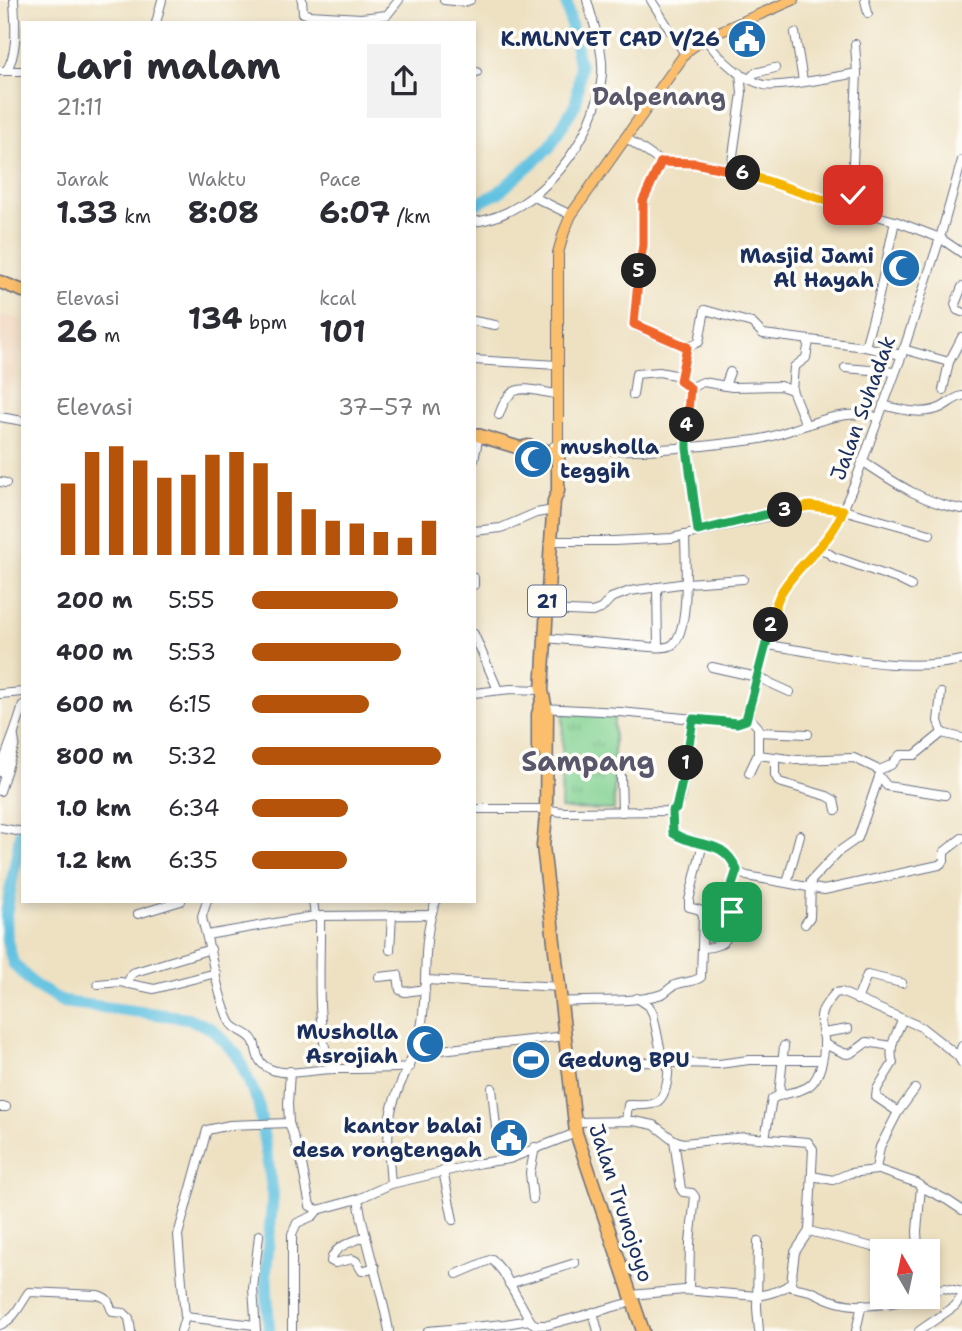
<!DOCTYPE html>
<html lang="id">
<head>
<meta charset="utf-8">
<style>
  body { margin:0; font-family:"Shantell Sans",sans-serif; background:#f2f2f3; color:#2b2b33; height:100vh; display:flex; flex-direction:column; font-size:26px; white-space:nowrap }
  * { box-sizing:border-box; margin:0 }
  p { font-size:23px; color:#7c7c81 }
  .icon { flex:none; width:38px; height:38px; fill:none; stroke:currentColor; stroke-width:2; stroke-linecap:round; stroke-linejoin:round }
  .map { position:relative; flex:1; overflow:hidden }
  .panel { position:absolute; left:21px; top:21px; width:455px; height:882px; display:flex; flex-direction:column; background:#fff; border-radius:0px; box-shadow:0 4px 10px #0003 }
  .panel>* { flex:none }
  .needle { width:46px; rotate:351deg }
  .tools { position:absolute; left:870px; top:1239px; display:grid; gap:14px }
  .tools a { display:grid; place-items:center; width:70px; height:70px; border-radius:0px; background:#fff; box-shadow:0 4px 10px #0003; font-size:35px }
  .pin { position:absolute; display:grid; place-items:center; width:60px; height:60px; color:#fff; margin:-30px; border-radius:14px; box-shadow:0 4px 10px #0006 }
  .km { position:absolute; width:35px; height:35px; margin:-18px; border-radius:50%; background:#222; color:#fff; font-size:19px; line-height:35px; text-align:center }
  .round { display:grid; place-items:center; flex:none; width:74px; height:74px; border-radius:0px; background:#f2f2f3 }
  .head { display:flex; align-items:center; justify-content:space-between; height:119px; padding:0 35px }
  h1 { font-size:38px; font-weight:700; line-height:52px }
  .figures { display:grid; grid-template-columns:repeat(3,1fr); gap:10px; height:119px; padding:7px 35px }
  .figures div { display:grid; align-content:center }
  .figures b { font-size:30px; font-weight:700 }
  .figures small { font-size:19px; font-weight:400 }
  .figures p { font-size:19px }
  .chart { height:196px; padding:14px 35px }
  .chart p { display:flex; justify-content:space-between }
  .chart svg { width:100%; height:126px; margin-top:7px; stroke:#b45309; stroke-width:6 }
  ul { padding:0 35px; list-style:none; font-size:23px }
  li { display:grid; grid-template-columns:112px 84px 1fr; align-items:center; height:52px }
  li i { height:18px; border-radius:9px; background:#b45309 }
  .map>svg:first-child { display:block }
  .built { fill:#f0d5bc }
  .park { fill:url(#park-tufts); stroke:#4e8078; stroke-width:2 }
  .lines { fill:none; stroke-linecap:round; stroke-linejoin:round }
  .river { stroke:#63c2e1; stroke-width:12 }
  .minor-casing { stroke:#656d81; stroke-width:10 }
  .major-casing { stroke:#656d81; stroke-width:12 }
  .highway-casing { stroke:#656d81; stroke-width:15 }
  .minor { stroke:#fff; stroke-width:8 }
  .major { stroke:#fabe6d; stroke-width:10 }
  .highway { stroke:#fabe6d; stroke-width:12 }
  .split-1-casing { stroke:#fff; stroke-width:14 }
  .split-2-casing { stroke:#fff; stroke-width:14 }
  .split-3-casing { stroke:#fff; stroke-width:14 }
  .split-4-casing { stroke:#fff; stroke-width:14 }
  .split-5-casing { stroke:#fff; stroke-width:14 }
  .split-6-casing { stroke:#fff; stroke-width:14 }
  .split-7-casing { stroke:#fff; stroke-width:14 }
  .split-1 { stroke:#22a559; stroke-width:9 }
  .split-2 { stroke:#22a559; stroke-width:9 }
  .split-3 { stroke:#f5b400; stroke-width:9 }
  .split-4 { stroke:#22a559; stroke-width:9 }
  .split-5 { stroke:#f0652b; stroke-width:9 }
  .split-6 { stroke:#f0652b; stroke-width:9 }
  .split-7 { stroke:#f5b400; stroke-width:9 }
  .labels { text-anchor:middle; stroke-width:7; stroke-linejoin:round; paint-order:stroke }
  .shield { fill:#fdfcf7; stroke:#5f6c8c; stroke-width:2 }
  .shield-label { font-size:19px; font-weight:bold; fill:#1b2f5e }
  .poi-label { font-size:21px; font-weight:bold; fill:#1b2f5e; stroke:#fdfcf7; text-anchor:end }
  .street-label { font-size:21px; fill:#1b2f5e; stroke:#fdfcf7 }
  .quarter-label { font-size:24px; font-weight:bold; fill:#58576b; stroke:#fdfcf7 }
  .district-label { font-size:28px; font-weight:bold; fill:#58576b; stroke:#fdfcf7 }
</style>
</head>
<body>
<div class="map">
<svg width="962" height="1331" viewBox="0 0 962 1331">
  <defs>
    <pattern id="park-tufts" width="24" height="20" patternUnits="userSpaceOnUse" patternTransform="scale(1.75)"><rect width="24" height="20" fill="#81d191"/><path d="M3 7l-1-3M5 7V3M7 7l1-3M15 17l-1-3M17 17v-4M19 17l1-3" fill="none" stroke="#69aa7a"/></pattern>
  </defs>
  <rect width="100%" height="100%" fill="#fdfcf7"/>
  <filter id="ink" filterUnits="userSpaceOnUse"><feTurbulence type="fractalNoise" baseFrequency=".0143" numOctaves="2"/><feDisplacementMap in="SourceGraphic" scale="14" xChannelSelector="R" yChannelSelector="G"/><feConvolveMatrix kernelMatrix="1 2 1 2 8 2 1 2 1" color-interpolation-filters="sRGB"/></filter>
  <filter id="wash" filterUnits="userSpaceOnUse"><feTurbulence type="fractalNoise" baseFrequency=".00686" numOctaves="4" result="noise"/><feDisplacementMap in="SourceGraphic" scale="28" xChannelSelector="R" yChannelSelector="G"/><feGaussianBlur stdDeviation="1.57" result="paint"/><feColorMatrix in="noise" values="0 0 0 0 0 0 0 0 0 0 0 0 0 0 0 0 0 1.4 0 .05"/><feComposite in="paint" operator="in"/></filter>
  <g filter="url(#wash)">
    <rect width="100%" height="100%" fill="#eee1c2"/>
    <polygon class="built" points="0,314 23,321 23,347 4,405 0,403"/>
    <polygon class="park" points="563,713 614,716 614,810 561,809"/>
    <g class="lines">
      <g class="river">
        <polyline points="474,205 498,193 549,148 576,103 580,68 566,0"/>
        <polyline points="23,819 6,915 7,940 13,963 34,985 63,1002 188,1018 212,1029 237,1055 258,1102 273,1194 266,1272 269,1331"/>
      </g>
    </g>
  </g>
  <g filter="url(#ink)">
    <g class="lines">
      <g class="minor-casing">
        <g id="minor">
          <polyline points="302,0 303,13 309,15 361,18 387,15 399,0"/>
          <polyline points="444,0 464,2 470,0"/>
          <polyline points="651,0 685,54"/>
          <polyline points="865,0 868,13"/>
          <polyline points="156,23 162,0"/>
          <polyline points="795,33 803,81"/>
          <path d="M705 38C719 58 739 78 764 85 777 88 841 76 857 73"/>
          <path d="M0 71H6C19 52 15 22 14 0"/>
          <polyline points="6,71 23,71"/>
          <polyline points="474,73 477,72"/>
          <polyline points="750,78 755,73 775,68"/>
          <polyline points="625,137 661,162 695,163 731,169 851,209 895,221 940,238 962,253"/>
          <polyline points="661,162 644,201 643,245 633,321 637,327 687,347"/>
          <polyline points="731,169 742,93 740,73"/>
          <polyline points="534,197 571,215"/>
          <polyline points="851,209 857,73 855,44"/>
          <polyline points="895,221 878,300 865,347 902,355"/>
          <path d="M474 222C539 214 597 138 602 74 604 50 593 23 587 0"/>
          <polyline points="962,287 955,304 957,310 962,312"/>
          <polyline points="474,321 495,325"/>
          <polyline points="903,349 949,362 962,337"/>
          <polyline points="474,360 557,365"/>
          <polyline points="845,368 895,372"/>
          <polyline points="725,386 730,372"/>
          <polyline points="690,388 680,381 687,347 699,342 705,310 752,323 763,334 865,347"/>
          <polyline points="690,388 687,448 698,531"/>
          <polyline points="690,388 703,382 732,387 780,386 792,390 806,425"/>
          <polyline points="792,390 794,367 806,358 809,341"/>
          <polyline points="943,390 949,362"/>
          <polyline points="633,395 636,374 659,372 680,376"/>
          <path d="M883 405C901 410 924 416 942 407 949 403 954 398 962 396"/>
          <path d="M499 415C511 379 525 390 557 394"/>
          <polyline points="0,417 23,421"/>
          <path d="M554 446C615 454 676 450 737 442 747 441 759 440 769 437 802 428 844 406 879 418"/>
          <polyline points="474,460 479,435"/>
          <path d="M862 461C892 481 925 504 962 509"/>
          <polyline points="0,482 6,483"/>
          <polyline points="474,531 501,528 536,513 554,510"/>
          <polyline points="551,541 614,541 672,538 810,507 843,510 930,534"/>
          <polyline points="819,547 834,557 897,579 911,586"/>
          <polyline points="474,578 474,585"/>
          <polyline points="657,587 658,647"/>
          <polyline points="547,610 592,612 601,609 611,598 630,591 687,583 743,579"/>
          <polyline points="474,634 498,690"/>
          <path d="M545 638 650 647C657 647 666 649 672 645 691 631 685 557 685 535"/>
          <path d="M767 645C832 654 896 674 962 660"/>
          <polyline points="712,667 757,677 790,692"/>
          <polyline points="474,693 511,689 542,690"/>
          <polyline points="941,693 938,721 942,733"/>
          <polyline points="0,694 23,692"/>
          <polyline points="542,708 620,712 737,723 746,720 776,603 791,578 835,529 855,482 902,355 940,238 962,160"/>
          <polyline points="748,716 758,727 758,755 797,760 854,758 879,770"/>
          <polyline points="758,732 808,734"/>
          <polyline points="775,757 775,775 779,782 827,796 834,800 836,810"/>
          <polyline points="879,770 891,765 900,755 915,755 942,733 962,738"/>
          <path d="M0 772C7 749 17 729 23 705"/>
          <polyline points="749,773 758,754"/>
          <polyline points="621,776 622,812"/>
          <polyline points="879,776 887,786 945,795"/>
          <polyline points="0,791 15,744 14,737"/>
          <polyline points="474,809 545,809 562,812 673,811 680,801 693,719"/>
          <polyline points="0,828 23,832"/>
          <path d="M703 843C726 849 728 855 740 873L747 876 824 890 939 865 944 861V852L962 838"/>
          <polyline points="787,883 800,835"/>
          <path d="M207 901 202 916 203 923C212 953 217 995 230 1022 235 1032 249 1031 254 1042 258 1053 256 1063 270 1069 290 1077 313 1069 334 1069 359 1069 384 1069 410 1067"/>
          <polyline points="313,901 315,916"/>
          <polyline points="138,914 181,901"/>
          <path d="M320 916C321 959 314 1030 332 1069"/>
          <polyline points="805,924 810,917 811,881 838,852 858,838 879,777"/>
          <polyline points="207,935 315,916 431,915"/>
          <path d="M702 948C741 947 728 919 730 892 730 884 735 877 738 870"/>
          <polyline points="390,950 392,915"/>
          <polyline points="379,977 398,975 400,990 405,992 425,989"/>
          <polyline points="426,980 561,987"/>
          <polyline points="98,984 120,982 154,989 216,973"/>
          <polyline points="127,984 132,973 211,949"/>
          <polyline points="637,998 649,1006 653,1014 663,1062"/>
          <polyline points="857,1000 867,975 902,983"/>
          <path d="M562 1002C594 999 632 1004 662 994 667 992 670 987 675 985 684 981 693 983 701 977L703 915 700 910 689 907V900L703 843 675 835 672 829V811"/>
          <path d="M903 1019C896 1034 888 1047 893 1063L877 1089 876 1097 898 1112 880 1147 876 1169 917 1183 921 1187 917 1231 918 1251"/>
          <polyline points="823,1033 848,1029"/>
          <path d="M824 1044C851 1055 844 1060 867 1042L891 1046"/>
          <polyline points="414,1053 566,1036"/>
          <polyline points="958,1056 962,1046"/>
          <polyline points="568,1065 602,1061 719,1064 749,1060 822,1060"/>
          <polyline points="290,1071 288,1104 289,1123 301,1159 310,1206 318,1210 358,1199"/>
          <polyline points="492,1088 496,1128 504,1160"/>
          <polyline points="779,1096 784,1046"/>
          <polyline points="0,1107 6,1107"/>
          <polyline points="898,1112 915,1089"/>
          <path d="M626 1121 628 1105C635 1105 645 1106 652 1104 667 1101 669 1075 668 1062"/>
          <path d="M575 1122 634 1121 654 1125 674 1140 683 1143 745 1137 808 1142 813 1149 809 1231 795 1252 791 1283C782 1291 769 1294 757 1296L684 1290 631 1295"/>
          <path d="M765 1138 772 1099C782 1092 797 1094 809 1086 821 1077 825 1054 824 1039 823 1032 820 1024 821 1017 821 1008 830 1000 835 993L841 992 921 1027 958 1056 962 1063"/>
          <polyline points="674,1140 681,1189 683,1192 692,1193 695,1197 690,1242 689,1290"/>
          <polyline points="443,1171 453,1220"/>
          <polyline points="812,1176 833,1180 850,1173 877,1170"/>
          <path d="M391 1184C389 1158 385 1129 393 1104 401 1078 416 1055 421 1028 429 987 420 941 436 901"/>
          <polyline points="921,1187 947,1200 962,1210"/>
          <polyline points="533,1199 530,1173 535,1147"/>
          <polyline points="809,1231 889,1251"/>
          <path d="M366 1236C353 1242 334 1245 331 1261L335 1263 352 1259 356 1261 362 1271 375 1267"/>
          <polyline points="758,1241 757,1308 759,1331"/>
          <polyline points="457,1274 492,1259 503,1272 531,1322 536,1325 548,1325 632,1302"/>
          <polyline points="509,1284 575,1263"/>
          <path d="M788 1286C795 1288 803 1289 810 1291 817 1293 824 1298 831 1300 855 1309 889 1306 913 1297"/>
          <polyline points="928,1292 944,1288 962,1292"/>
          <polyline points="593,1312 598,1331"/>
          <polyline points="185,1317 255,1325"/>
          <path d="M0 1325C16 1318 20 1304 29 1292L98 1295C112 1300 106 1301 113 1312L124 1313 129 1318 131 1331"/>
          <polyline points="181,1331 185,1317 178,1235 207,1130 230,1125 289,1123"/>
          <polyline points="256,1331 253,1289 259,1235"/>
          <polyline points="292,1331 292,1234 297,1223 313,1216 318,1210"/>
          <path d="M389 1331C381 1286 365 1243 358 1199L391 1184 481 1163 509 1159 576 1133"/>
          <polyline points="428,1331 505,1324 530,1320"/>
          <polyline points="856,1331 862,1304"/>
          <polyline points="919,1331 955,1306 962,1296"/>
        </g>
      </g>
      <g class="major-casing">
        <polyline id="major" points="558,454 558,253 564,232 571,215 687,51 705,38 793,0"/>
      </g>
      <g class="highway-casing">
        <g id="highway">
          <polyline points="0,282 23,291"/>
          <polyline points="474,434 520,448 526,452"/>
          <polyline points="520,448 528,446 558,454 558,491 554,501 551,541 542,690 547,715 546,815 543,846 576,1133 643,1331"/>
          <polyline points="538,748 538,714 542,701"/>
        </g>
      </g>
      <use href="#minor" class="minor"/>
      <use href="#major" class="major"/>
      <use href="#highway" class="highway"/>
    </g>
  </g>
  <g class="lines" filter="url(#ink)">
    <g class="split-1-casing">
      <path id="split-1" d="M686 763 676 809 672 811 673 833C698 850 722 836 737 870L729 894 732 912"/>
    </g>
    <g class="split-2-casing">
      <polyline id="split-2" points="686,763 693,719 737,723 746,720 771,625"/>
    </g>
    <g class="split-3-casing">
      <path id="split-3" d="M771 625C774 614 775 603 781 593 798 563 831 544 843 510L810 506 785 510"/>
    </g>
    <g class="split-4-casing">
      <polyline id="split-4" points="687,425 687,448 698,531 785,510"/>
    </g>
    <g class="split-5-casing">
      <polyline id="split-5" points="639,271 634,324 687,347 680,381 690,388 687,425"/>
    </g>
    <g class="split-6-casing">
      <polyline id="split-6" points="639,271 643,245 643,201 661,162 695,163 743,173"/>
    </g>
    <g class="split-7-casing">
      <polyline id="split-7" points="743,173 851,209 853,195"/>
    </g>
    <use href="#split-1" class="split-1"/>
    <use href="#split-2" class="split-2"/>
    <use href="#split-3" class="split-3"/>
    <use href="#split-4" class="split-4"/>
    <use href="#split-5" class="split-5"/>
    <use href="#split-6" class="split-6"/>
    <use href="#split-7" class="split-7"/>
  </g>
  <defs>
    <g id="civic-disc" transform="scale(2.0125)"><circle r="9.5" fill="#1f6fb2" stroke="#fdfcf7"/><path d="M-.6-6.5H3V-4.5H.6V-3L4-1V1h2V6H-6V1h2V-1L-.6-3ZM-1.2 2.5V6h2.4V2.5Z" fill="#fff"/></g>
    <g id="mosque-disc" transform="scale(2.0125)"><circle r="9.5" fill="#1f6fb2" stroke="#fdfcf7"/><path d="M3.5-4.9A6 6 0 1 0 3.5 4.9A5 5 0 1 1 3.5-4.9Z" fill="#fff"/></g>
    <g id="stadium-disc" transform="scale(2.0125)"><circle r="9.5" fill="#1f6fb2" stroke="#fdfcf7"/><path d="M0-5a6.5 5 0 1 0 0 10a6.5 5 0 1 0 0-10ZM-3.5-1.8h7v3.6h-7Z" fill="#fff"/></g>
  </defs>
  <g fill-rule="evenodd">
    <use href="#civic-disc" x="747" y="39"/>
    <use href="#mosque-disc" x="901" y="268"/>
    <use href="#mosque-disc" x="533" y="459"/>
    <use href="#mosque-disc" x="425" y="1044"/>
    <use href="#stadium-disc" x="531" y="1060"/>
    <use href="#civic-disc" x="509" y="1138"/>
  </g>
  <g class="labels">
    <rect class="shield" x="528" y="585.5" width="38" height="31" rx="5"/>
    <g class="shield-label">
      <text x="547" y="608">21</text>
    </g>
    <g class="poi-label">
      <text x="720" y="46">K.MLNVET CAD V/26</text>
      <text x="874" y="263">Masjid Jami<tspan x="874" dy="24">Al Hayah</tspan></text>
      <text x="560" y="454" text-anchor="start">musholla<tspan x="560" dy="24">teggih</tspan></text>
      <text x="398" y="1039">Musholla<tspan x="398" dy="24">Asrojiah</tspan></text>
      <text x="558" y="1067" text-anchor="start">Gedung BPU</text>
      <text x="482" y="1133">kantor balai<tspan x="482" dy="24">desa rongtengah</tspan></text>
    </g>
    <g class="street-label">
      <text transform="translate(863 408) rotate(-70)" y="7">Jalan Suhadak</text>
      <text transform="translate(621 1203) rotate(72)" y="7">Jalan Trunojoyo</text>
    </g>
    <g class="quarter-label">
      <text x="659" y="105">Dalpenang</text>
    </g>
    <g class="district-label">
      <text x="588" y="771">Sampang</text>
    </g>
  </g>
</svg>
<div class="tools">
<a><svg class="needle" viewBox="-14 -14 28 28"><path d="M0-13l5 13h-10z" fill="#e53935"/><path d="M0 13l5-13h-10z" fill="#7c7c81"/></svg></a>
</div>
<div class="pin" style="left:732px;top:912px;background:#1e9e55"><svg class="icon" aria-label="arrive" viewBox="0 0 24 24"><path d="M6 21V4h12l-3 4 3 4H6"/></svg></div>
<div class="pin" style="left:853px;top:195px;background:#d93025"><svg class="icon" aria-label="check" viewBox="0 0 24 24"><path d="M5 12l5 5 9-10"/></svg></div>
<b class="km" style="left:686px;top:763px">1</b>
<b class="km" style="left:771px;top:625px">2</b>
<b class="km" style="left:785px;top:510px">3</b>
<b class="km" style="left:687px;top:425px">4</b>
<b class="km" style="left:639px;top:271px">5</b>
<b class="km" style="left:743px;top:173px">6</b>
<section class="panel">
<div class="head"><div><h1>Lari malam</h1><p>21:11</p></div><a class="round"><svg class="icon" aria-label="share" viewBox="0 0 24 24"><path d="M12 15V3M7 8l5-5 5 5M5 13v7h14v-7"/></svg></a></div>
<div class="figures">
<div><p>Jarak</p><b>1.33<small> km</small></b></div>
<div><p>Waktu</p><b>8:08</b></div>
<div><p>Pace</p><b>6:07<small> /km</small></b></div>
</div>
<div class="figures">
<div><p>Elevasi</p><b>26<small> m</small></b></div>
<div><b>134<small> bpm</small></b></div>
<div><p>kcal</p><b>101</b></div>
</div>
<div class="chart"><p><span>Elevasi</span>37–57 m</p>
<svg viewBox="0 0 160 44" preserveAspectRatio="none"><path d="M5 44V19M15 44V8M25 44V6M35 44V11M45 44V17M55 44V16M65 44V9M75 44V8M85 44V12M95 44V22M105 44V28M115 44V32M125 44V33M135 44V36M145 44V38M155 44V32"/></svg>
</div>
<ul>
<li><b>200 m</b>5:55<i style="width:77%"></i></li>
<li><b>400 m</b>5:53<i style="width:79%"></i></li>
<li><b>600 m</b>6:15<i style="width:62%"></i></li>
<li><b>800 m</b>5:32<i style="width:100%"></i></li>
<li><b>1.0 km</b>6:34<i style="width:51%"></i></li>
<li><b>1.2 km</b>6:35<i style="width:50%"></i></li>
</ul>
</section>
</div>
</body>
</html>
